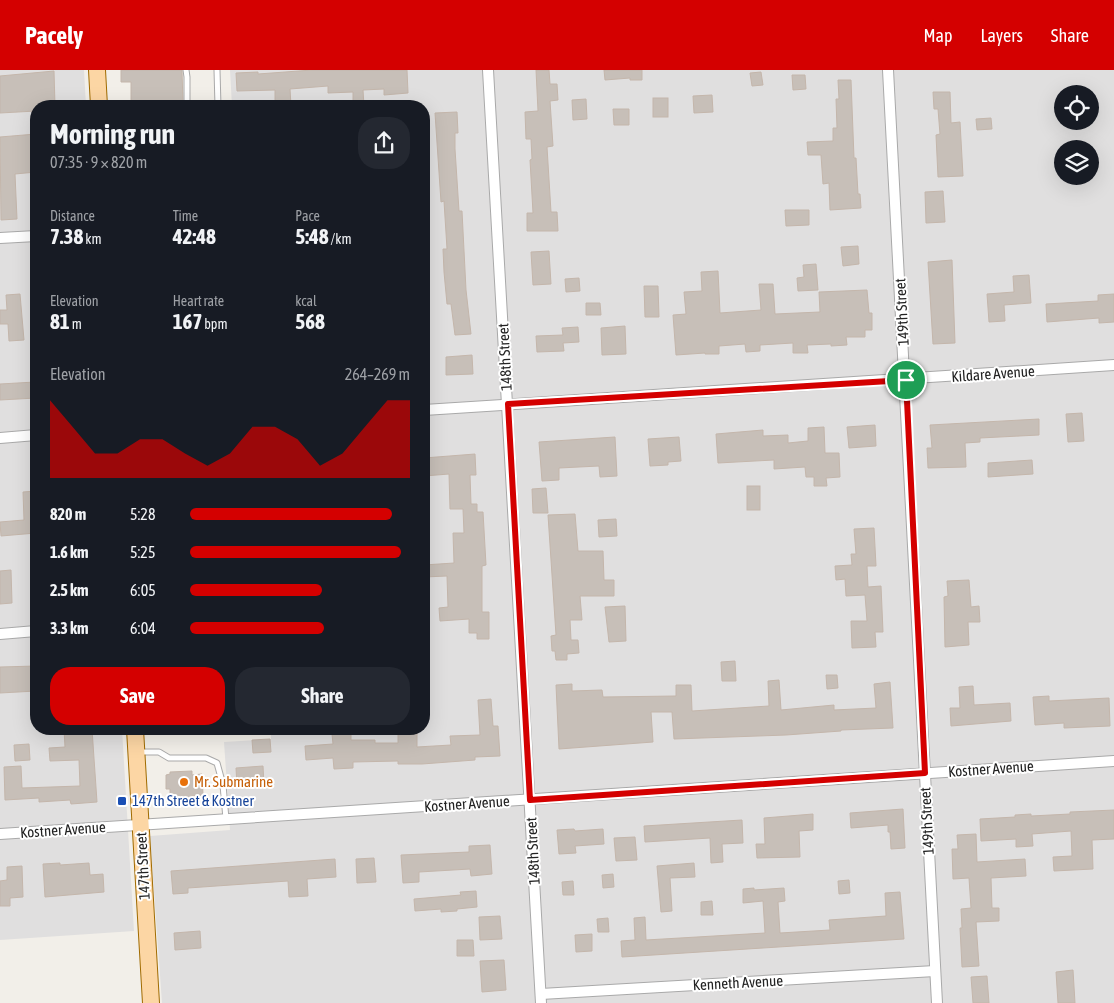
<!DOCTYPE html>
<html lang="en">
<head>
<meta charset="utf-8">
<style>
  body { margin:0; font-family:"Asap Condensed",sans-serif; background:#242831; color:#f1f3f6; height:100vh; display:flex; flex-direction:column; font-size:19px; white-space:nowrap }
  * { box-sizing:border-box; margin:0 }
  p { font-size:16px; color:#9ea1a6 }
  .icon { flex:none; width:28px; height:28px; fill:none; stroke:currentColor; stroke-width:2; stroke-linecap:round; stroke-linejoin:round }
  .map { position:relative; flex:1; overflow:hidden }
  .sheet { position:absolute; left:30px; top:30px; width:400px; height:635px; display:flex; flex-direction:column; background:#171b24; border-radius:20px; box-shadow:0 5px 20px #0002 }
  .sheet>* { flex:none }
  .controls { position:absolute; left:1054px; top:15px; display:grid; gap:10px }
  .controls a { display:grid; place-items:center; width:45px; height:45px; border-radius:50%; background:#171b24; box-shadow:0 5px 20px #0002; font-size:25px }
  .pin { position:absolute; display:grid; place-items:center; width:42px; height:42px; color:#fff; margin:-21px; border:2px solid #fff; border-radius:50%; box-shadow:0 1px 5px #0007 }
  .round { display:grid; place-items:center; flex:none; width:52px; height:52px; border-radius:20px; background:#242831 }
  .overview { display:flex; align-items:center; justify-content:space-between; height:85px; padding:0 20px }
  h1 { font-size:28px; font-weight:700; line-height:38px }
  .stats { display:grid; grid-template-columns:repeat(3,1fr); gap:8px; height:85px; padding:5px 20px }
  .stats div { display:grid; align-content:center }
  .stats b { font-size:21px; font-weight:700 }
  .stats small { font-size:14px; font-weight:400 }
  .stats p { font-size:14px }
  .chart { height:140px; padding:10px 20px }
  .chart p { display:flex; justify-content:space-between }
  .chart svg { width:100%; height:90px; margin-top:5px; fill:#d40000; opacity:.7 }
  .button { display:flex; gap:10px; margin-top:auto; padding:10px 20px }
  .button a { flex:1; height:58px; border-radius:20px; background:#d40000; color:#fff; font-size:20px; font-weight:700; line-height:58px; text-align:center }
  .button a+a { background:#242831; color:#f1f3f6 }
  ul { padding:0 20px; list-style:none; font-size:16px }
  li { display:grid; grid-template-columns:80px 60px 1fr; align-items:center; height:38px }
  li i { height:12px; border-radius:6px; background:#d40000 }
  header { display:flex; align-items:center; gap:30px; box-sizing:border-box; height:70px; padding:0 25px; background:#d40000; color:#fff }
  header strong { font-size:24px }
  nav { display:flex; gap:28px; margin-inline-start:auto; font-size:18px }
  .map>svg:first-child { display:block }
  .residential { fill:#e0dfdf; fill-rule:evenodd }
  .building { fill:#c7bfb8; stroke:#c4b6ab }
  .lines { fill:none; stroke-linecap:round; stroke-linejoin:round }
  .lane-casing { stroke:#a9a9a9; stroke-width:7 }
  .street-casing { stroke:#a9a9a9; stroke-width:12 }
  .primary-casing { stroke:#a06b00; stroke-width:18 }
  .lane { stroke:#fff; stroke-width:5 }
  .street { stroke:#fff; stroke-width:10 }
  .primary { stroke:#fcd6a4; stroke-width:16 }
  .route-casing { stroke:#fff; stroke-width:10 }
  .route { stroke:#d40000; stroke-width:6 }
  .food-dot { fill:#e8710a; stroke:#fff; stroke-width:2 }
  .transit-dot { fill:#1a4fb4; stroke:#fff; stroke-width:2 }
  .labels { text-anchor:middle; stroke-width:4; stroke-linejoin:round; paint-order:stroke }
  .street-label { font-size:15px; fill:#222; stroke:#fff }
  .food-label { font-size:15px; fill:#c56008; stroke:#fff; text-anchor:start }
  .transit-label { font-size:15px; fill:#164399; stroke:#fff; text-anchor:start }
</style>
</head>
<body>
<header>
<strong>Pacely</strong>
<nav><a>Map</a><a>Layers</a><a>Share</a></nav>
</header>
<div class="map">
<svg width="1114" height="933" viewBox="0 0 1114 933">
  <rect width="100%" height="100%" fill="#f2efe9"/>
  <g class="residential">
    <polygon points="0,0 84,0 86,36 36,36 36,659 122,659 134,861 0,870"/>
    <path d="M230 0H1114V933H162L150 766 230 760 224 672 271 669V659H424V36H232ZM1062 24H1090V51H1062ZM1062 79H1090V106H1062Z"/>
  </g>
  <g class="building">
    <polygon points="121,0 182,0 183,34 131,35 131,12 121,12"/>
    <polygon points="312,0 407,0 408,23 384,25 384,19 363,20 364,36 353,36 353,22 328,23 328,16 290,19 291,36 275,36 275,20 237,21 236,3 258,2 258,4"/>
    <polygon points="536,0 549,0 550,14 557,14 558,30 550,31 553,76 547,77 551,142 557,142 558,161 527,161 527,143 533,143 530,90 532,89 531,69 526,69 525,42 538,41"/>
    <polygon points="604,0 642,0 642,10 630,10 630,8 605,10"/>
    <polygon points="54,1 55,36 36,36 36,41 0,43 0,6"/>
    <polygon points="761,2 763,15 752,16 750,3"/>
    <polygon points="792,5 805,5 806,19 793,20"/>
    <polygon points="838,10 851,10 854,88 856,88 858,124 860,124 861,138 830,140 829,113 823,114 821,85 808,85 807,72 833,71 833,58 837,58 836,29 839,29"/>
    <polygon points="933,22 950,22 951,53 960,52 963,106 938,107 936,65 940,64 938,39 934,39"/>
    <polygon points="712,25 713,42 694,43 693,26"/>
    <rect x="653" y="28" width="15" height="19"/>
    <polygon points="586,29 587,49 573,50 572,30"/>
    <polygon points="613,39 629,39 629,55 614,55"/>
    <polygon points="457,42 458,63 455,63 455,79 459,141 462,141 466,220 471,264 455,265 451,234 447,234 444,202 443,179 447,179 444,131 441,132 435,43"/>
    <polygon points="991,48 992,59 977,60 976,49"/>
    <polygon points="36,64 36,102 15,104 17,149 1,150 0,67"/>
    <polygon points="943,121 945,152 926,153 925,122"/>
    <polygon points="785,140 809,140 809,155 786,156"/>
    <polygon points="858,176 859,194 843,196 841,177"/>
    <polygon points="549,181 551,214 533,215 531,182"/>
    <polygon points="952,190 955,273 933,274 928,192"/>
    <polygon points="816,194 818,220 798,221 797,208 804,207 803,195"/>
    <polygon points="718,201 720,243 761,240 759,214 773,214 775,244 820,242 819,222 867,220 869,243 872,243 872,260 865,260 865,267 846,267 847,275 831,276 831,274 807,275 808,283 793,283 793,273 760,275 760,281 746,282 745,274 719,276 719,284 705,284 705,283 676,285 673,245 686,244 684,222 702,221 701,202"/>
    <polygon points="1029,205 1031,233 1004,235 1005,251 989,252 987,224 1014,222 1013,206"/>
    <polygon points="579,208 580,221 566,222 565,209"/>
    <polygon points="644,216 658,216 659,247 645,247"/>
    <polygon points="20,224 24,270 9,271 8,254 0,254 0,240 7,240 6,225"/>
    <polygon points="1114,224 1114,252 1099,253 1099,248 1047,252 1046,234 1098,231 1098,225"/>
    <polygon points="586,233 600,233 601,245 586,245"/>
    <polygon points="625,256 626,284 602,285 601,258"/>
    <polygon points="578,257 579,272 563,273 564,281 537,282 536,266 563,265 562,258"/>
    <polygon points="472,285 473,304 446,305 446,287"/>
    <polygon points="35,312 36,328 0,330 0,314"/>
    <polygon points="1082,343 1084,371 1068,372 1066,344"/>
    <polygon points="1039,349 1039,365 980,368 980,372 965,373 966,397 928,398 927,378 932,378 930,355"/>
    <polygon points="875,355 876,376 849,378 847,357"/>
    <polygon points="824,357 825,383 839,383 840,407 826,408 827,416 814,416 814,407 806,407 805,397 774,399 774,390 718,393 716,364 763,360 763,366 788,365 788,373 808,371 808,358"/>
    <polygon points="615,367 617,406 600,407 599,396 559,398 559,410 542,411 539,372"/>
    <polygon points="679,367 681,391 668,392 668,395 650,396 648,369"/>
    <polygon points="475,384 476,405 470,405 471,434 477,434 477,442 483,442 486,495 482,496 482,542 489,542 489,569 477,569 477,563 469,563 469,549 440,551 439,538 448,537 447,506 424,507 424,495 454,493 453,463 464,463 463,439 450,439 449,404 424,406 424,388"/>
    <polygon points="1032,390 1033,404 988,407 988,393"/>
    <rect x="747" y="416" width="13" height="24"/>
    <polygon points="546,418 548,443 533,443 532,419"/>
    <polygon points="36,421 36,463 1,466 0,452 24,450 23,422"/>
    <polygon points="575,444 578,481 603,481 604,510 614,510 614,526 580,526 582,550 570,550 571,570 578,570 579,583 567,584 567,590 556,590 555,581 552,581 551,566 556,565 548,445"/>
    <polygon points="616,449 617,466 599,467 598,450"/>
    <polygon points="874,458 876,496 867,496 868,517 881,516 883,562 875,562 876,577 852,578 851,551 867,551 865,525 846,526 845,509 836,510 835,496 852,495 851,484 856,484 854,459"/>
    <polygon points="11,500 12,533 0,534 0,501"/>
    <polygon points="969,510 971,537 979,536 980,552 968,552 969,575 945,577 944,527 948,526 947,511"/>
    <polygon points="625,536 626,571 609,572 605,537"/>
    <polygon points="735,591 736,611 722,611 721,592"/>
    <polygon points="36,596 36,621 0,623 0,597"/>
    <polygon points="826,605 837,605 838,618 827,619"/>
    <polygon points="779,610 781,640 834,635 834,640 876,638 874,614 890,612 893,658 841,660 841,661 786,665 674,669 672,642 651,642 653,672 559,679 556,615 572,614 572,621 602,620 603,627 676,626 676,615 691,615 692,641 769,636 768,611"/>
    <polygon points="973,616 974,635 1010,633 1011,651 951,656 950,638 960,638 959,617"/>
    <polygon points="1049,626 1049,631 1109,628 1110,656 1064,658 1064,653 1035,655 1033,627"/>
    <polygon points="491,629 493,656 498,656 500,686 475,687 475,690 422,694 398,694 398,691 353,692 353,698 334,699 333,688 306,690 305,676 333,674 332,664 351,663 351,670 375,670 375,673 398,673 398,663 417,663 417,677 451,675 450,666 480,665 478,630"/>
    <polygon points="64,659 92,659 97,732 71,734 70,730 39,732 39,728 5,730 4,697 21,696 22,718 80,716 79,690 50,691 49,678 65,677"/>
    <polygon points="270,669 271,682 253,683 252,670"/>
    <polygon points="29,674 30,690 15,691 14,675"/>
    <polygon points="263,696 264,715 237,715 236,698"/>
    <polygon points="192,701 192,705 202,704 203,725 192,726 192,728 170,729 170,719 166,719 166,705 170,704 170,702"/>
    <polygon points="903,739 905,778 891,779 890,762 888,762 888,755 851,758 850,743"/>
    <polygon points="1114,740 1114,769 1092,770 1093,799 1054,801 1053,787 1072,786 1071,761 1032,764 1033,776 1016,777 1016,769 981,771 980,749 1015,747 1015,745 1031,744 1031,746 1070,744 1070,742"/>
    <polygon points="813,744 813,760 799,761 800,787 757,788 756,774 765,774 764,748"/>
    <polygon points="742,750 743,773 722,774 723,792 711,793 710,768 645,772 644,756"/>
    <polygon points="574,759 575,761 603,759 604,774 575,776 576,783 559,784 557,760"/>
    <polygon points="976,764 977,792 1025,789 1026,806 991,808 992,838 999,838 999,851 976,852 979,896 962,897 960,858 962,858 961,839 971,838 969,808 953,809 952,779 958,779 957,765"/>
    <polygon points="635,767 637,790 616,791 614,768"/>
    <polygon points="490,775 492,804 471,806 470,799 419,802 419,812 403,813 401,785 469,782 469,776"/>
    <polygon points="374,788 376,812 357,813 356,789"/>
    <polygon points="335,789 336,807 307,809 308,826 289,827 288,811 188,818 188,823 173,824 171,801"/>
    <polygon points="60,793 60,795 89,793 90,805 103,804 104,822 45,827 43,794"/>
    <polygon points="694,793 695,807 670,808 672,841 661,842 657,796"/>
    <polygon points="22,796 23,827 10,828 10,836 0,836 0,811 7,810 7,797"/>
    <polygon points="613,804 614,817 603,818 602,805"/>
    <polygon points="849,810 850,823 839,824 838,811"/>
    <polygon points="573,811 574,825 563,825 562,812"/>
    <polygon points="754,818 754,820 784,818 785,831 778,832 780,863 830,860 829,850 886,846 885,823 900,822 904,869 622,887 621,871 635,870 634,848 645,847 646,870 765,863 763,831 743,833 743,819"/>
    <polygon points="476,821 477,837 457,839 457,841 441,842 441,839 415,841 414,829 461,825 460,822"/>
    <polygon points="712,831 713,845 701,845 701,832"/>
    <polygon points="500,846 502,869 480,870 479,847"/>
    <polygon points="608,848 609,862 598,862 597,849"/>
    <polygon points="200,861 201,878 175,880 174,863"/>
    <polygon points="592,864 592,881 576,882 575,865"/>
    <polygon points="457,870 473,870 474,886 457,886"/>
    <polygon points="504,890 506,920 482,922 480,891"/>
    <polygon points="1073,900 1075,933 1058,933 1056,902"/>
    <polygon points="987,906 989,933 973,933 971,907"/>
  </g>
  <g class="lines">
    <g class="lane-casing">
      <g id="lane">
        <polyline points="186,0 187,7 187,36"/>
        <polyline points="217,0 218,36"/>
        <polyline points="138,682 159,682 169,688 206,688 217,693 223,715 226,749"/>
      </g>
    </g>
    <g class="street-casing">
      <g id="street">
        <polyline points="488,0 541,933"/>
        <polyline points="888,0 937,933"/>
        <polyline points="0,168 36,166"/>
        <polyline points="424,340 1114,295"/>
        <polyline points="0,368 36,365"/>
        <polyline points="0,564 36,561"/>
        <polyline points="0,764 1114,691"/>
        <polyline points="541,924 935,901"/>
      </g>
    </g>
    <g class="primary-casing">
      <g id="primary">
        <polyline points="97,0 99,36"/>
        <polyline points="135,659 151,933"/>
      </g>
    </g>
    <use href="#lane" class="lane"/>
    <use href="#street" class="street"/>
    <use href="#primary" class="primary"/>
  </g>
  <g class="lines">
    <g class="route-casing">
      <polygon id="route" points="906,310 925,703 530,730 508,334"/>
    </g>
    <use href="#route" class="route"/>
  </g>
  <circle class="food-dot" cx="184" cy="712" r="5"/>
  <rect class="transit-dot" x="117" y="726" width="10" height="10" rx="2.5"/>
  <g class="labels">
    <g class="street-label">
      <text transform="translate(902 242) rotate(-93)" y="5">149th Street</text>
      <text transform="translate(505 287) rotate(-93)" y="5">148th Street</text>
      <text transform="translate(993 304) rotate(-4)" y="5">Kildare Avenue</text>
      <text transform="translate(991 699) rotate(-4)" y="5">Kostner Avenue</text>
      <text transform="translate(467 734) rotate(-4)" y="5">Kostner Avenue</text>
      <text transform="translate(927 751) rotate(-93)" y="5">149th Street</text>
      <text transform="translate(63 760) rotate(-4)" y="5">Kostner Avenue</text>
      <text transform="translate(533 781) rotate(-93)" y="5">148th Street</text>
      <text transform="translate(143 796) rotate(-93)" y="5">147th Street</text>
      <text transform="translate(738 913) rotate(-3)" y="5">Kenneth Avenue</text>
    </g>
    <g class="food-label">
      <text x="194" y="717">Mr. Submarine</text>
    </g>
    <g class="transit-label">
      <text x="132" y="736">147th Street &amp; Kostner</text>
    </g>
  </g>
</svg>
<div class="controls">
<a><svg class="icon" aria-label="locate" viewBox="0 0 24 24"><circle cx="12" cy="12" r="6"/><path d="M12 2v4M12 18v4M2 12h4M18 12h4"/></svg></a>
<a><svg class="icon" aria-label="layers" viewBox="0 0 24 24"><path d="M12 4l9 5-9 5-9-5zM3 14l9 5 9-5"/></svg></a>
</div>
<div class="pin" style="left:906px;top:310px;background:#1e9e55"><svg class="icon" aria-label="arrive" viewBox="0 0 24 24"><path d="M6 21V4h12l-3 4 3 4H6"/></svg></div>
<section class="sheet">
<div class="overview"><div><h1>Morning run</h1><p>07:35 · 9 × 820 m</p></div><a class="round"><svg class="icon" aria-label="share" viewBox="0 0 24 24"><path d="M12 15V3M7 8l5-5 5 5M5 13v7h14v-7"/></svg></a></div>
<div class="stats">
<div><p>Distance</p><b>7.38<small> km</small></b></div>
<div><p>Time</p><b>42:48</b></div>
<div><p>Pace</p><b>5:48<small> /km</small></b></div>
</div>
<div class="stats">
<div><p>Elevation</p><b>81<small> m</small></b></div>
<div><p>Heart rate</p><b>167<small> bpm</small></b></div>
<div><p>kcal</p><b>568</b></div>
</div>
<div class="chart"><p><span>Elevation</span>264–269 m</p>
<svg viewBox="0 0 160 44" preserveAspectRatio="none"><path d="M0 44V6L10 19L20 32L30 32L40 25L50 25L60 32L70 38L80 32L90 19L100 19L110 25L120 38L130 32L140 19L150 6L160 6V44z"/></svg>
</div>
<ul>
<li><b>820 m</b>5:28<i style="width:92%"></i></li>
<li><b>1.6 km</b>5:25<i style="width:96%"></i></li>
<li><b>2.5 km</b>6:05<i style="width:60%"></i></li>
<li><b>3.3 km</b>6:04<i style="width:61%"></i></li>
</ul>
<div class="button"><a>Save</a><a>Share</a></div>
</section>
</div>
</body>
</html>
